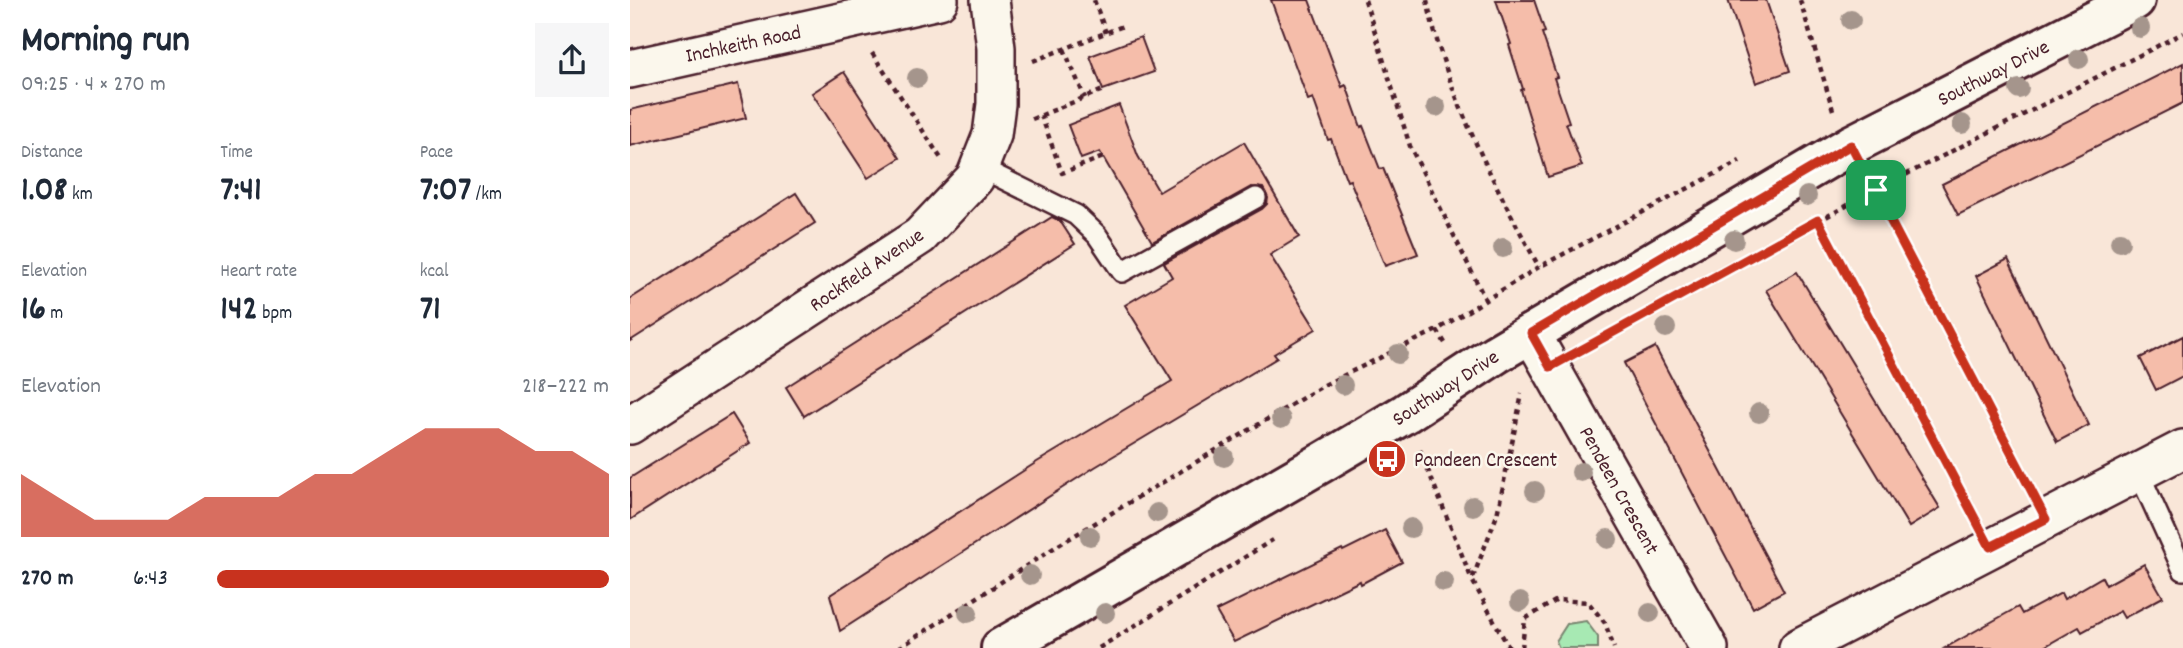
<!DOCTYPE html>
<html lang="en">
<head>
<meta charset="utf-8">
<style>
  body { margin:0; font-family:Dekko,sans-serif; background:#f6f6f7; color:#1f2937; height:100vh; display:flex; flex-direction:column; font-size:26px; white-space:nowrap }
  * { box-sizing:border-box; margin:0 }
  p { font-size:23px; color:#747a83 }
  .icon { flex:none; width:38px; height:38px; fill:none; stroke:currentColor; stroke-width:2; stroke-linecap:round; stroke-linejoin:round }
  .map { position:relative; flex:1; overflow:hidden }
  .panel { display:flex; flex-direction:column; background:#fff; width:630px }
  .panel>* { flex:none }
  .pin { position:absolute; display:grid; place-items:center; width:60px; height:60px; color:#fff; margin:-30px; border-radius:14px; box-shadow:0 4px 10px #0006 }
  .round { display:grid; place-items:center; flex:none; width:74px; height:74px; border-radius:0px; background:#f6f6f7 }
  .summary { display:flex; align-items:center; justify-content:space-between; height:119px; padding:0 21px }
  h1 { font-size:38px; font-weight:700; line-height:52px }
  .stats { display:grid; grid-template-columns:repeat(3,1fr); gap:10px; height:119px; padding:7px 21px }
  .stats div { display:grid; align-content:center }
  .stats b { font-size:35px; font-weight:700 }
  .stats small { font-size:19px; font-weight:400 }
  .stats p { font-size:19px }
  .chart { height:196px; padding:14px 21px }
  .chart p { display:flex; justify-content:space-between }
  .chart svg { width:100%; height:126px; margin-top:7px; fill:#c8321e; opacity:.7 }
  ul { padding:0 21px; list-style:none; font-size:23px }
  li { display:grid; grid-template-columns:112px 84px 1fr; align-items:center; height:52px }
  li i { height:18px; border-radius:9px; background:#c8321e }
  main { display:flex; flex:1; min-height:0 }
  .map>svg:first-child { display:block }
  .green { fill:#a7e9b3; stroke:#78846f; stroke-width:2 }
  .building { fill:#f5bdaa; stroke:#4a1f2b; stroke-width:2 }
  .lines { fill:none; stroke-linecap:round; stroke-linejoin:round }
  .lane-casing { stroke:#4a1f2b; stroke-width:24 }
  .street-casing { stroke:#4a1f2b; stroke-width:42 }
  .secondary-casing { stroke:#4a1f2b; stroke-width:44 }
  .path { stroke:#4a1f2b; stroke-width:4.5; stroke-dasharray:5 5; stroke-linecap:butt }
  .lane { stroke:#fbf7ec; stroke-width:19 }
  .street { stroke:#fbf7ec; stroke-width:37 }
  .secondary { stroke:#fbf7ec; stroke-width:38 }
  .tree { fill:#a5958c }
  .route-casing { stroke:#fff; stroke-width:14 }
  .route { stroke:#c8321e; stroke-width:9 }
  .labels { text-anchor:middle; stroke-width:5; stroke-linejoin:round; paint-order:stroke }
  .street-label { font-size:21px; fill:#4a1f2b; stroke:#fbf7ec }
  .poi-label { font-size:21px; fill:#4a1f2b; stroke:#fbf7ec; text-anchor:start }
</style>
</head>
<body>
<main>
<section class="panel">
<div class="summary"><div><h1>Morning run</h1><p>09:25 · 4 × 270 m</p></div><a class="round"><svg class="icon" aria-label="share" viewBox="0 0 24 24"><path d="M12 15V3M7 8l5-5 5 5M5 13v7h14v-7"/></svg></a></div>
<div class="stats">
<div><p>Distance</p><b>1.08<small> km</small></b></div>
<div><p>Time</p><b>7:41</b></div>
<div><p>Pace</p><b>7:07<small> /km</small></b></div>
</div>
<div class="stats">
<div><p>Elevation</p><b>16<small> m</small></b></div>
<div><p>Heart rate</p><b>142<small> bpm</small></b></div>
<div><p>kcal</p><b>71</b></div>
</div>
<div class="chart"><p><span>Elevation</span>218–222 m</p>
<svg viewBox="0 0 160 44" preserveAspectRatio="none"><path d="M0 44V22L10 30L20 38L30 38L40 38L50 30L60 30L70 30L80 22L90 22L100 14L110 6L120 6L130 6L140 14L150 14L160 22V44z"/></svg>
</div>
<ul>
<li><b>270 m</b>6:43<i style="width:100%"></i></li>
</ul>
</section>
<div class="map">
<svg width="1553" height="648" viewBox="0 0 1553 648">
  <rect width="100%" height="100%" fill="#f9e6d8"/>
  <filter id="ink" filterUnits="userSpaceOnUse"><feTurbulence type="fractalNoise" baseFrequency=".0143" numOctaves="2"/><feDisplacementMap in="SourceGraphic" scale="14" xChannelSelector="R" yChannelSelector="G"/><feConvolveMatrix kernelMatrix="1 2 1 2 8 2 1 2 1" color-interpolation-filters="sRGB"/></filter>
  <g filter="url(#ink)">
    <polygon class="green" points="956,621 968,637 968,648 929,648 926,641 937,624"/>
    <g class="building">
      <polygon points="641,0 679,0 712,87 716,85 731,127 733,126 750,169 753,168 788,254 755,266 720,180 717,181 701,139 698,140 683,98 678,100"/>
      <polygon points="866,0 904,0 915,32 912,33 927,77 924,78 939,122 936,123 952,166 918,177 891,90 893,89 879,45 881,44"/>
      <polygon points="1098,0 1136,0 1160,71 1126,83"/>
      <polygon points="511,37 524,72 473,90 460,56"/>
      <polygon points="1553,63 1553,103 1328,215 1312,184"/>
      <polygon points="214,72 270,158 238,178 182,93"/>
      <polygon points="108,84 116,118 0,146 0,110"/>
      <polygon points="489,105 508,156 529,192 614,142 669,237 640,255 686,329 644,354 647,358 465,467 210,631 200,595 407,462 542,381 495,305 542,277 534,263 632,209 637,204 638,198 633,188 621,187 522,242 470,152 451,159 438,125"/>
      <polygon points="166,193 185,223 0,341 0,299"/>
      <polygon points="422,217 430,221 445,244 174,416 156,387"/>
      <polygon points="1378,259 1459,425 1427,442 1346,276"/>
      <polygon points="1167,272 1310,508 1279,527 1136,290"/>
      <polygon points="1553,336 1553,376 1526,390 1510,358"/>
      <polygon points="1025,347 1154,591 1123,608 994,363"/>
      <polygon points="102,414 120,443 0,520 0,478"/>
      <polygon points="755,530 772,562 731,584 730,581 604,642 586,611 712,549 713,551"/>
      <polygon points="1514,564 1533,597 1494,618 1490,611 1452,632 1449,627 1412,648 1315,648 1388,607 1392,614 1431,593 1434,599 1472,577 1476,585"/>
    </g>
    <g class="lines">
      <g class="lane-casing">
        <g id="lane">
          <polyline points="349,167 446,215 467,235 492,272 626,198"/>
          <polyline points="1508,471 1553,570"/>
        </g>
      </g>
      <g class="street-casing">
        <g id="street">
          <polyline points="0,69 309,0"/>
          <polyline points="901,333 1079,648"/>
          <polyline points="0,425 290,236 345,178 362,135 366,104 366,48 360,0"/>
          <polyline points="1168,648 1553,449"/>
        </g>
      </g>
      <g class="secondary-casing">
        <polyline id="secondary" points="371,648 693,462 776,413 866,354 1221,145 1505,0"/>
      </g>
      <g class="path">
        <polyline points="464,0 476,33"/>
        <polyline points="735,0 780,146 856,301"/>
        <path d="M797 0C816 93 864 184 909 267"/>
        <polyline points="1170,0 1203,110"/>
        <polyline points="434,49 455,98"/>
        <polyline points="242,53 312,160"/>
        <polyline points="403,61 493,26"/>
        <polyline points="411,115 432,173 476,156"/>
        <polyline points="402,119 473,90"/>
        <polyline points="1240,179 1399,485"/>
        <polyline points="1188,221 1344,516"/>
        <polyline points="1038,302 1246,190 1553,33"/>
        <polyline points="815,343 807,330 909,267 1110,161"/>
        <polyline points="790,450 842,580"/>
        <polyline points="269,648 427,546 694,385 807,330"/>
        <polyline points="469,648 644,539"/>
        <polyline points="879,648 842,580 867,515 892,394"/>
        <polyline points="892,648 895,619 927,600 958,602 975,623 984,648"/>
      </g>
      <use href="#lane" class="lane"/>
      <use href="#street" class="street"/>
      <use href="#secondary" class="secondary"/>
    </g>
    <g class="tree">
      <circle cx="1221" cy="20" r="10"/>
      <circle cx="1510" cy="28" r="10"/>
      <circle cx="1449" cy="59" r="10"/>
      <circle cx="287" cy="78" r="10"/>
      <circle cx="1389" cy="89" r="10"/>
      <circle cx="806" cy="107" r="10"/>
      <circle cx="1332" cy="124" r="10"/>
      <circle cx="1177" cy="196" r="10"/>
      <circle cx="1104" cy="240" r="10"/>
      <circle cx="1490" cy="242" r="10"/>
      <circle cx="873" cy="248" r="10"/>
      <circle cx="1036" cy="328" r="10"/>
      <circle cx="768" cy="354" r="10"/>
      <circle cx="713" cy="385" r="10"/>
      <circle cx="1129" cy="413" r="10"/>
      <circle cx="651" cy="419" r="10"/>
      <circle cx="594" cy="457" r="10"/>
      <circle cx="951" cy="472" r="10"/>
      <circle cx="905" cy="491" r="10"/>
      <circle cx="843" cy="506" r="10"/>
      <circle cx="527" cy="513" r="10"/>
      <circle cx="781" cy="528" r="10"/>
      <circle cx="460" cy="536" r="10"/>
      <circle cx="978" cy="539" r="10"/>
      <circle cx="400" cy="575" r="10"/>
      <circle cx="814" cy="582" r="10"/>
      <circle cx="890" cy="602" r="10"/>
      <circle cx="338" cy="613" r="10"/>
      <circle cx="475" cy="613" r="10"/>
      <circle cx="1020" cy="613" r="10"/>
    </g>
  </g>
  <g class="lines" filter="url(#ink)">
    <g class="route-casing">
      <polygon id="route" points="1221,145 1416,519 1360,547 1188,220 920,367 901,333"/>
    </g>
    <use href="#route" class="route"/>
  </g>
  <defs>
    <g id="bus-disc" transform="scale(2.0125)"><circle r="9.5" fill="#c8321e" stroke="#fbf7ec"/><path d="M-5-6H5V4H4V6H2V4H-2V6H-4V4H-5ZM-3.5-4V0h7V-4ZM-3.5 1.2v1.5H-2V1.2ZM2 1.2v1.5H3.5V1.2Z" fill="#fff"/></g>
  </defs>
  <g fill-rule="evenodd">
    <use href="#bus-disc" x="757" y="459"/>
  </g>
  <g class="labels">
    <g class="street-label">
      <text transform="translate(113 43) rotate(-12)" y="7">Inchkeith Road</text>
      <text transform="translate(1363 72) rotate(-27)" y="7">Southway Drive</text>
      <text transform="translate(236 269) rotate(-34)" y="7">Rockfield Avenue</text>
      <text transform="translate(815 387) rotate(-33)" y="7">Southway Drive</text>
      <text transform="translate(990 490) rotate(61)" y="7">Pendeen Crescent</text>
    </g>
    <g class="poi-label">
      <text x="784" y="466">Pandeen Crescent</text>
    </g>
  </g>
</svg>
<div class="pin" style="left:1246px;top:190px;background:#1e9e55"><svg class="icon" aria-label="arrive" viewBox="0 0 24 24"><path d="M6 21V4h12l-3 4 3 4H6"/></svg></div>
</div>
</main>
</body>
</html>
